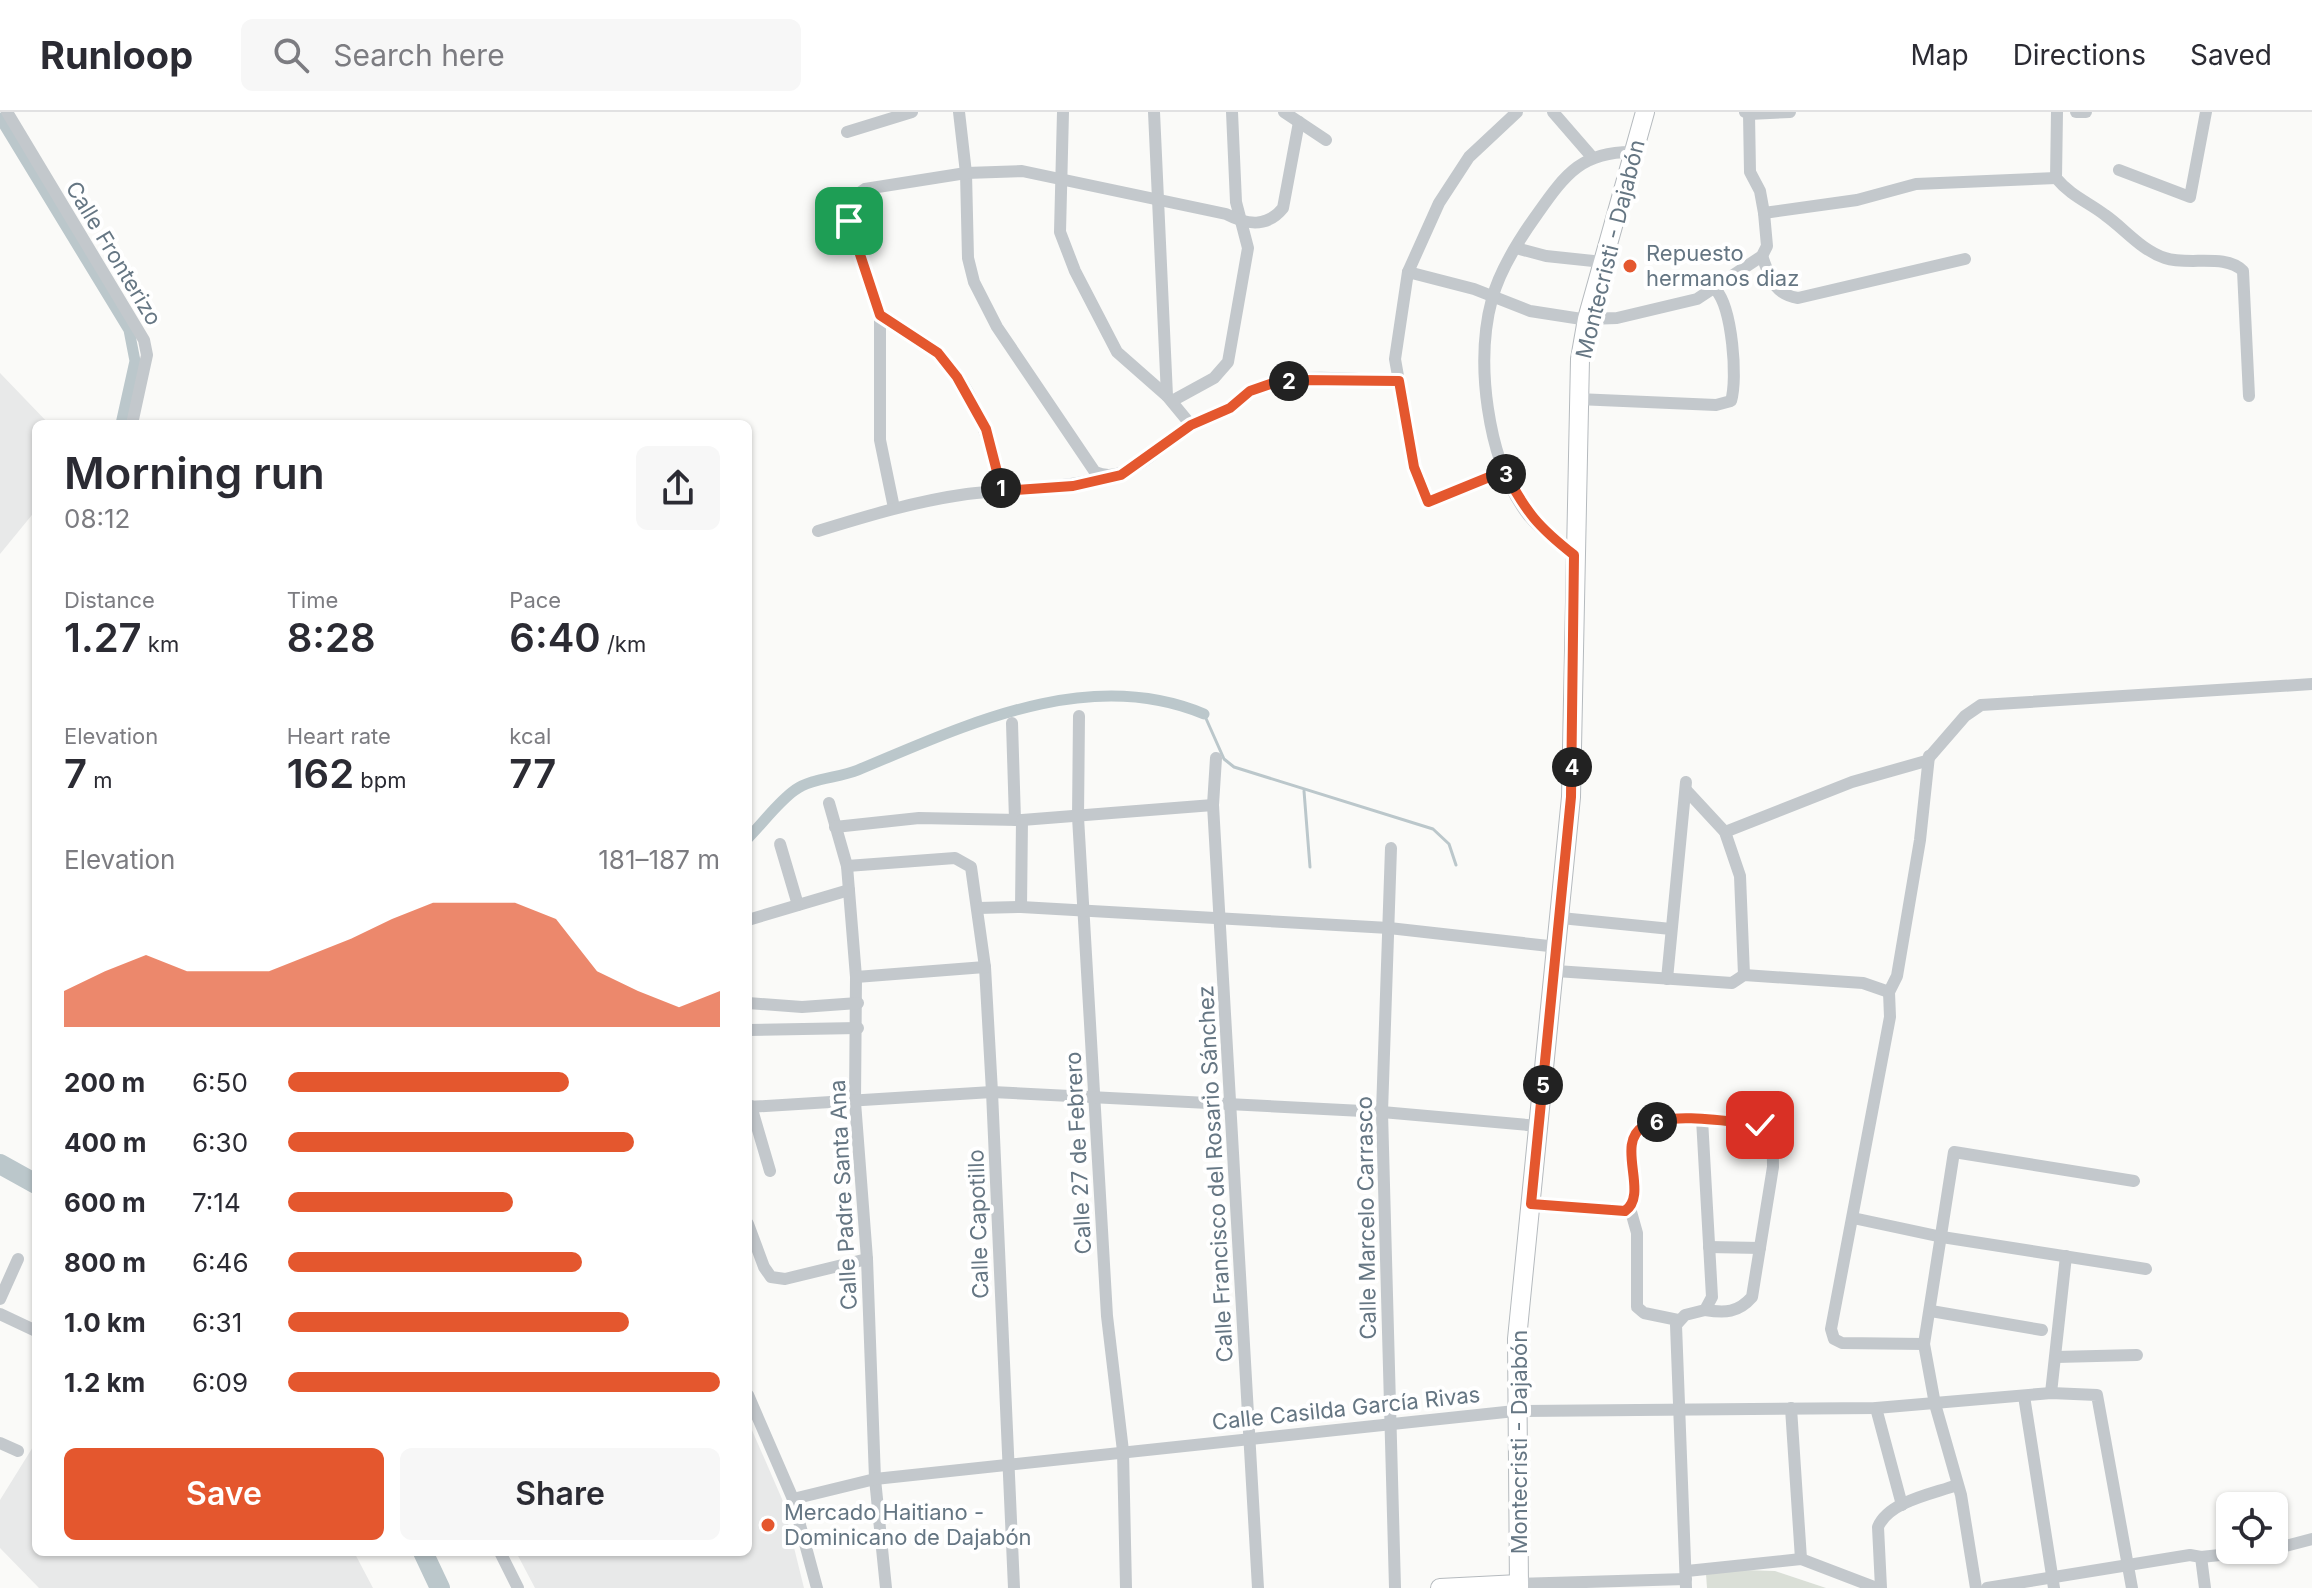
<!DOCTYPE html>
<html lang="en">
<head>
<meta charset="utf-8">
<style>
  body { margin:0; font-family:Inter,sans-serif; background:#f7f7f7; color:#2b2b33; height:100vh; display:flex; flex-direction:column; font-size:30px; white-space:nowrap }
  * { box-sizing:border-box; margin:0 }
  p { font-size:26px; color:#7c7c81 }
  .icon { flex:none; width:44px; height:44px; fill:none; stroke:currentColor; stroke-width:2; stroke-linecap:round; stroke-linejoin:round }
  .map { position:relative; flex:1; overflow:hidden }
  .panel { position:absolute; left:32px; top:308px; width:720px; height:1136px; display:flex; flex-direction:column; background:#fff; border-radius:12px; box-shadow:0 2px 6px #0004 }
  .panel>* { flex:none }
  .tools { position:absolute; left:2216px; top:1380px; display:grid; gap:16px }
  .tools a { display:grid; place-items:center; width:72px; height:72px; border-radius:12px; background:#fff; box-shadow:0 2px 6px #0004; font-size:40px }
  .pin { position:absolute; display:grid; place-items:center; width:68px; height:68px; color:#fff; margin:-34px; border-radius:16px; box-shadow:0 4px 12px #0006 }
  .km { position:absolute; width:40px; height:40px; margin:-20px; border-radius:50%; background:#222; color:#fff; font-size:22px; line-height:40px; text-align:center }
  .round { display:grid; place-items:center; flex:none; width:84px; height:84px; border-radius:12px; background:#f7f7f7 }
  .head { display:flex; align-items:center; justify-content:space-between; height:136px; padding:0 32px }
  h1 { font-size:44px; font-weight:600; line-height:60px }
  .stats { display:grid; grid-template-columns:repeat(3,1fr); gap:12px; height:136px; padding:8px 32px }
  .stats div { display:grid; align-content:center }
  .stats b { font-size:40px; font-weight:600 }
  .stats small { font-size:22px; font-weight:400 }
  .stats p { font-size:22px }
  .chart { height:224px; padding:16px 32px }
  .chart p { display:flex; justify-content:space-between }
  .chart svg { width:100%; height:144px; margin-top:8px; fill:#e4572e; opacity:.7 }
  .button { display:flex; gap:16px; margin-top:auto; padding:16px 32px }
  .button a { flex:1; height:92px; border-radius:12px; background:#e4572e; color:#fff; font-size:32px; font-weight:600; line-height:92px; text-align:center }
  .button a+a { background:#f7f7f7; color:#2b2b33 }
  ul { padding:0 32px; list-style:none; font-size:26px }
  li { display:grid; grid-template-columns:128px 96px 1fr; align-items:center; height:60px }
  li i { height:20px; border-radius:10px; background:#e4572e }
  header { display:flex; align-items:center; gap:48px; box-sizing:border-box; height:112px; padding:0 40px; background:#fff; border-bottom:2px solid #e1e1e2 }
  header strong { font-size:38px }
  nav { display:flex; gap:44px; margin-inline-start:auto; font-size:28px }
  .search { width:560px; height:72px; background:#f7f7f7; display:flex; align-items:center; gap:20px; box-sizing:border-box; padding:0 28px; border-radius:12px; color:#7c7c81; font-size:30px }
  .map>svg:first-child { display:block }
  .built { fill:#e8e9e9 }
  .green { fill:#dadfd7 }
  .lines { fill:none; stroke-linecap:round; stroke-linejoin:round }
  .stream { stroke:#bbc7cb; stroke-width:3 }
  .canal { stroke:#bbc7cb; stroke-width:11 }
  .river { stroke:#bbc7cb; stroke-width:20 }
  .primary-casing { stroke:#b5babe; stroke-width:20 }
  .minor { stroke:#c3c8cc; stroke-width:12 }
  .primary { stroke:#fff; stroke-width:18 }
  .route-casing { stroke:#fff; stroke-width:16 }
  .route { stroke:#e4572e; stroke-width:10 }
  .poi-dot { fill:#e4572e; stroke:#fff; stroke-width:3 }
  .labels { text-anchor:middle; stroke-width:8; stroke-linejoin:round; paint-order:stroke }
  .street-label { font-size:22px; fill:#657683; stroke:#fff }
  .poi-label { font-size:22px; fill:#657683; stroke:#fff; text-anchor:start }
</style>
</head>
<body>
<header>
<strong>Runloop</strong>
<div class="search"><svg class="icon" aria-label="search" viewBox="0 0 24 24"><circle cx="10" cy="10" r="6"/><path d="M15 15l6 6"/></svg>Search here</div>
<nav><a>Map</a><a>Directions</a><a>Saved</a></nav>
</header>
<div class="map">
<svg width="2312" height="1476" viewBox="0 0 2312 1476">
  <rect width="100%" height="100%" fill="#fafaf8"/>
  <g class="built">
    <polygon points="0,261 49,312 36,312 36,398 0,442"/>
    <polygon points="748,1309 782,1387 804,1476 535,1476 516,1440 748,1440"/>
    <polygon points="36,1330 36,1440 354,1440 373,1476 39,1476 0,1436 0,1388"/>
  </g>
  <polygon class="green" points="1744,1458 1775,1459 1826,1476 1707,1476 1706,1462"/>
  <g class="lines">
    <g class="stream">
      <polyline points="1204,602 1224,647 1234,655 1433,717 1449,732 1456,753"/>
      <polyline points="1304,679 1310,755"/>
    </g>
    <g class="canal">
      <polyline points="0,6 129,218 135,249 121,312"/>
      <path d="M748 726C763 711 778 690 795 678 811 666 839 666 858 658 964 614 1088 553 1204 602"/>
    </g>
    <g class="river">
      <polyline points="0,1052 36,1072"/>
      <polyline points="423,1440 440,1476"/>
    </g>
    <g class="primary-casing">
      <g id="primary">
        <polyline points="1440,1476 1519,1472"/>
        <polyline points="1519,1476 1517,1227 1571,685 1580,247 1587,207 1645,0"/>
      </g>
    </g>
    <g class="minor">
      <polyline points="7,0 144,228 147,243 132,312"/>
      <path d="M959 0 966 61 968 146 974 170 997 215 1095 360C1127 375 1162 331 1189 315 1201 307 1216 304 1228 297 1237 292 1243 282 1252 278 1295 258 1354 268 1399 269"/>
      <polyline points="1063,0 1060,120 1075,159 1117,240 1167,284"/>
      <polyline points="1154,0 1167,284 1191,313"/>
      <polyline points="1284,0 1326,28"/>
      <polyline points="1553,0 1592,45"/>
      <path d="M2057 0 2056 66C2071 84 2088 90 2105 103 2126 118 2141 138 2165 146 2189 154 2225 141 2243 159L2249 284"/>
      <polyline points="2076,0 2086,0"/>
      <polyline points="1749,2 1790,0"/>
      <polyline points="847,20 912,0"/>
      <polyline points="2119,58 2190,85 2206,0"/>
      <polyline points="1764,101 1857,88 1916,72 2056,66"/>
      <polyline points="1516,136 1546,144 1603,150"/>
      <path d="M1762 144C1770 165 1773 182 1798 186L1965 147"/>
      <polyline points="1408,160 1474,177 1530,199 1588,208"/>
      <path d="M880 203C899 215 921 225 937 240 976 276 989 330 1002 379"/>
      <polyline points="1587,207 1617,206 1697,187 1762,144 1767,134 1764,101 1760,79 1750,60 1749,2 1745,0"/>
      <path d="M1577 287 1716 293 1731 289C1738 266 1732 196 1716 178"/>
      <polyline points="1172,289 1214,266 1228,250 1248,136 1236,90 1232,0"/>
      <polyline points="1504,359 1428,390 1414,355 1395,247 1408,160 1439,91 1469,45 1517,0"/>
      <path d="M894 396 880 328V203L849 109C849 92 851 86 865 77L966 61 1022 59 1226 102C1247 113 1267 116 1283 96L1299 10"/>
      <path d="M818 419C867 404 916 389 967 382 1014 376 1060 377 1106 365"/>
      <path d="M1574 443C1557 430 1538 417 1525 399 1487 345 1475 250 1492 187 1500 157 1520 126 1538 101 1566 61 1583 39 1634 40"/>
      <polyline points="1079,604 1078,705 1107,1204 1123,1339 1126,1476"/>
      <polyline points="1012,611 1015,708"/>
      <polyline points="1216,646 1213,693 1258,1476"/>
      <polyline points="1687,679 1725,720 1740,764 1744,863"/>
      <polyline points="829,691 847,754 856,865 855,990 867,1147 875,1367 886,1476"/>
      <polyline points="835,715 919,706 1022,708 1213,693"/>
      <polyline points="1725,720 1852,670 1926,649 1965,604 1981,593 2312,572"/>
      <polyline points="780,732 798,793"/>
      <polyline points="1391,736 1382,1000 1395,1476"/>
      <polyline points="847,754 955,746 971,755 985,855 992,980 1014,1476"/>
      <polyline points="1021,795 1022,708"/>
      <polyline points="978,796 1021,795 1389,816 1558,835"/>
      <polyline points="1561,806 1671,817"/>
      <polyline points="748,808 849,778"/>
      <polyline points="1556,859 1732,871 1744,863 1863,871 1889,880"/>
      <polyline points="856,865 985,855"/>
      <polyline points="1667,867 1686,670"/>
      <polyline points="748,891 802,895 858,891"/>
      <polyline points="748,918 858,916"/>
      <polyline points="751,994 770,1059"/>
      <polyline points="748,995 992,980 1382,1000 1539,1014"/>
      <path d="M1531 1092 1625 1099C1650 1083 1614 1031 1644 1014 1668 999 1732 1010 1760 1013 1773 1024 1773 1038 1773 1055L1752 1185C1738 1201 1725 1201 1705 1198"/>
      <polyline points="1630,1096 1637,1121 1637,1195 1644,1201 1678,1208"/>
      <polyline points="1853,1106 1942,1125 2146,1157"/>
      <polyline points="748,1112 764,1155 771,1165 785,1167 867,1147"/>
      <polyline points="1709,1135 1760,1136"/>
      <polyline points="0,1187 18,1147"/>
      <polyline points="1931,1199 2042,1218"/>
      <polyline points="0,1202 36,1219"/>
      <polyline points="1924,1232 1842,1231 1834,1227 1831,1217 1890,905 1889,880 1897,864 1920,728 1929,644"/>
      <polyline points="2056,1245 2137,1243"/>
      <polyline points="2051,1281 2066,1144"/>
      <polyline points="748,1283 793,1387 817,1476"/>
      <polyline points="2024,1284 2054,1476"/>
      <polyline points="1791,1296 1801,1447"/>
      <polyline points="1876,1296 1902,1393"/>
      <polyline points="0,1331 18,1339"/>
      <polyline points="793,1387 875,1367 1515,1299 1876,1296 2051,1281 2097,1283 2132,1476"/>
      <polyline points="2274,1437 2312,1427"/>
      <polyline points="500,1440 518,1476"/>
      <polyline points="2201,1445 2267,1438"/>
      <polyline points="1687,1459 1801,1447 1877,1476"/>
      <polyline points="1519,1472 1686,1467"/>
      <polyline points="1686,1476 1676,1213 1685,1203 1705,1198 1712,1185 1702,1007"/>
      <path d="M1881 1476 1878 1415C1889 1389 1933 1382 1957 1373"/>
      <polyline points="1976,1476 1961,1383 1935,1292 1924,1232 1954,1040 2134,1069"/>
      <polyline points="1987,1476 2190,1443 2201,1445 2205,1476"/>
    </g>
    <use href="#primary" class="primary"/>
  </g>
  <g class="lines">
    <g class="route-casing">
      <path id="route" d="M849 109 880 203 938 241 957 265 986 317 1002 379 1073 374 1121 363 1191 313 1230 296 1250 279 1273 271 1302 268 1399 269 1414 355 1428 390 1504 359C1527 401 1537 414 1574 443L1571 685 1531 1092 1625 1099C1650 1082 1614 1031 1644 1014 1669 999 1732 1010 1760 1013"/>
    </g>
    <use href="#route" class="route"/>
  </g>
  <g class="poi-dot">
    <circle cx="1630" cy="154" r="8"/>
    <circle cx="768" cy="1413" r="8"/>
  </g>
  <g class="labels">
    <g class="street-label">
      <text transform="translate(1610 137) rotate(-76)" y="8">Montecristi - Dajabón</text>
      <text transform="translate(114 141) rotate(59)" y="8">Calle Fronterizo</text>
      <text transform="translate(1078 1041) rotate(-93)" y="8">Calle 27 de Febrero</text>
      <text transform="translate(1215 1062) rotate(-93)" y="8">Calle Francisco del Rosario Sánchez</text>
      <text transform="translate(843 1083) rotate(-93)" y="8">Calle Padre Santa Ana</text>
      <text transform="translate(1366 1106) rotate(-91)" y="8">Calle Marcelo Carrasco</text>
      <text transform="translate(978 1112) rotate(-92)" y="8">Calle Capotillo</text>
      <text transform="translate(1346 1296) rotate(-6)" y="8">Calle Casilda García Rivas</text>
      <text transform="translate(1519 1330) rotate(-90)" y="8">Montecristi - Dajabón</text>
    </g>
    <g class="poi-label">
      <text x="1646" y="149">Repuesto<tspan x="1646" dy="25">hermanos diaz</tspan></text>
      <text x="784" y="1408">Mercado Haitiano -<tspan x="784" dy="25">Dominicano de Dajabón</tspan></text>
    </g>
  </g>
</svg>
<div class="tools">
<a><svg class="icon" aria-label="locate" viewBox="0 0 24 24"><circle cx="12" cy="12" r="6"/><path d="M12 2v4M12 18v4M2 12h4M18 12h4"/></svg></a>
</div>
<div class="pin" style="left:849px;top:109px;background:#1e9e55"><svg class="icon" aria-label="arrive" viewBox="0 0 24 24"><path d="M6 21V4h12l-3 4 3 4H6"/></svg></div>
<div class="pin" style="left:1760px;top:1013px;background:#d93025"><svg class="icon" aria-label="check" viewBox="0 0 24 24"><path d="M5 12l5 5 9-10"/></svg></div>
<b class="km" style="left:1001px;top:376px">1</b>
<b class="km" style="left:1289px;top:269px">2</b>
<b class="km" style="left:1506px;top:362px">3</b>
<b class="km" style="left:1572px;top:655px">4</b>
<b class="km" style="left:1543px;top:973px">5</b>
<b class="km" style="left:1657px;top:1010px">6</b>
<section class="panel">
<div class="head"><div><h1>Morning run</h1><p>08:12</p></div><a class="round"><svg class="icon" aria-label="share" viewBox="0 0 24 24"><path d="M12 15V3M7 8l5-5 5 5M5 13v7h14v-7"/></svg></a></div>
<div class="stats">
<div><p>Distance</p><b>1.27<small> km</small></b></div>
<div><p>Time</p><b>8:28</b></div>
<div><p>Pace</p><b>6:40<small> /km</small></b></div>
</div>
<div class="stats">
<div><p>Elevation</p><b>7<small> m</small></b></div>
<div><p>Heart rate</p><b>162<small> bpm</small></b></div>
<div><p>kcal</p><b>77</b></div>
</div>
<div class="chart"><p><span>Elevation</span>181–187 m</p>
<svg viewBox="0 0 160 44" preserveAspectRatio="none"><path d="M0 44V33L10 27L20 22L30 27L40 27L50 27L60 22L70 17L80 11L90 6L100 6L110 6L120 11L130 27L140 33L150 38L160 33V44z"/></svg>
</div>
<ul>
<li><b>200 m</b>6:50<i style="width:65%"></i></li>
<li><b>400 m</b>6:30<i style="width:80%"></i></li>
<li><b>600 m</b>7:14<i style="width:52%"></i></li>
<li><b>800 m</b>6:46<i style="width:68%"></i></li>
<li><b>1.0 km</b>6:31<i style="width:79%"></i></li>
<li><b>1.2 km</b>6:09<i style="width:100%"></i></li>
</ul>
<div class="button"><a>Save</a><a>Share</a></div>
</section>
</div>
</body>
</html>
